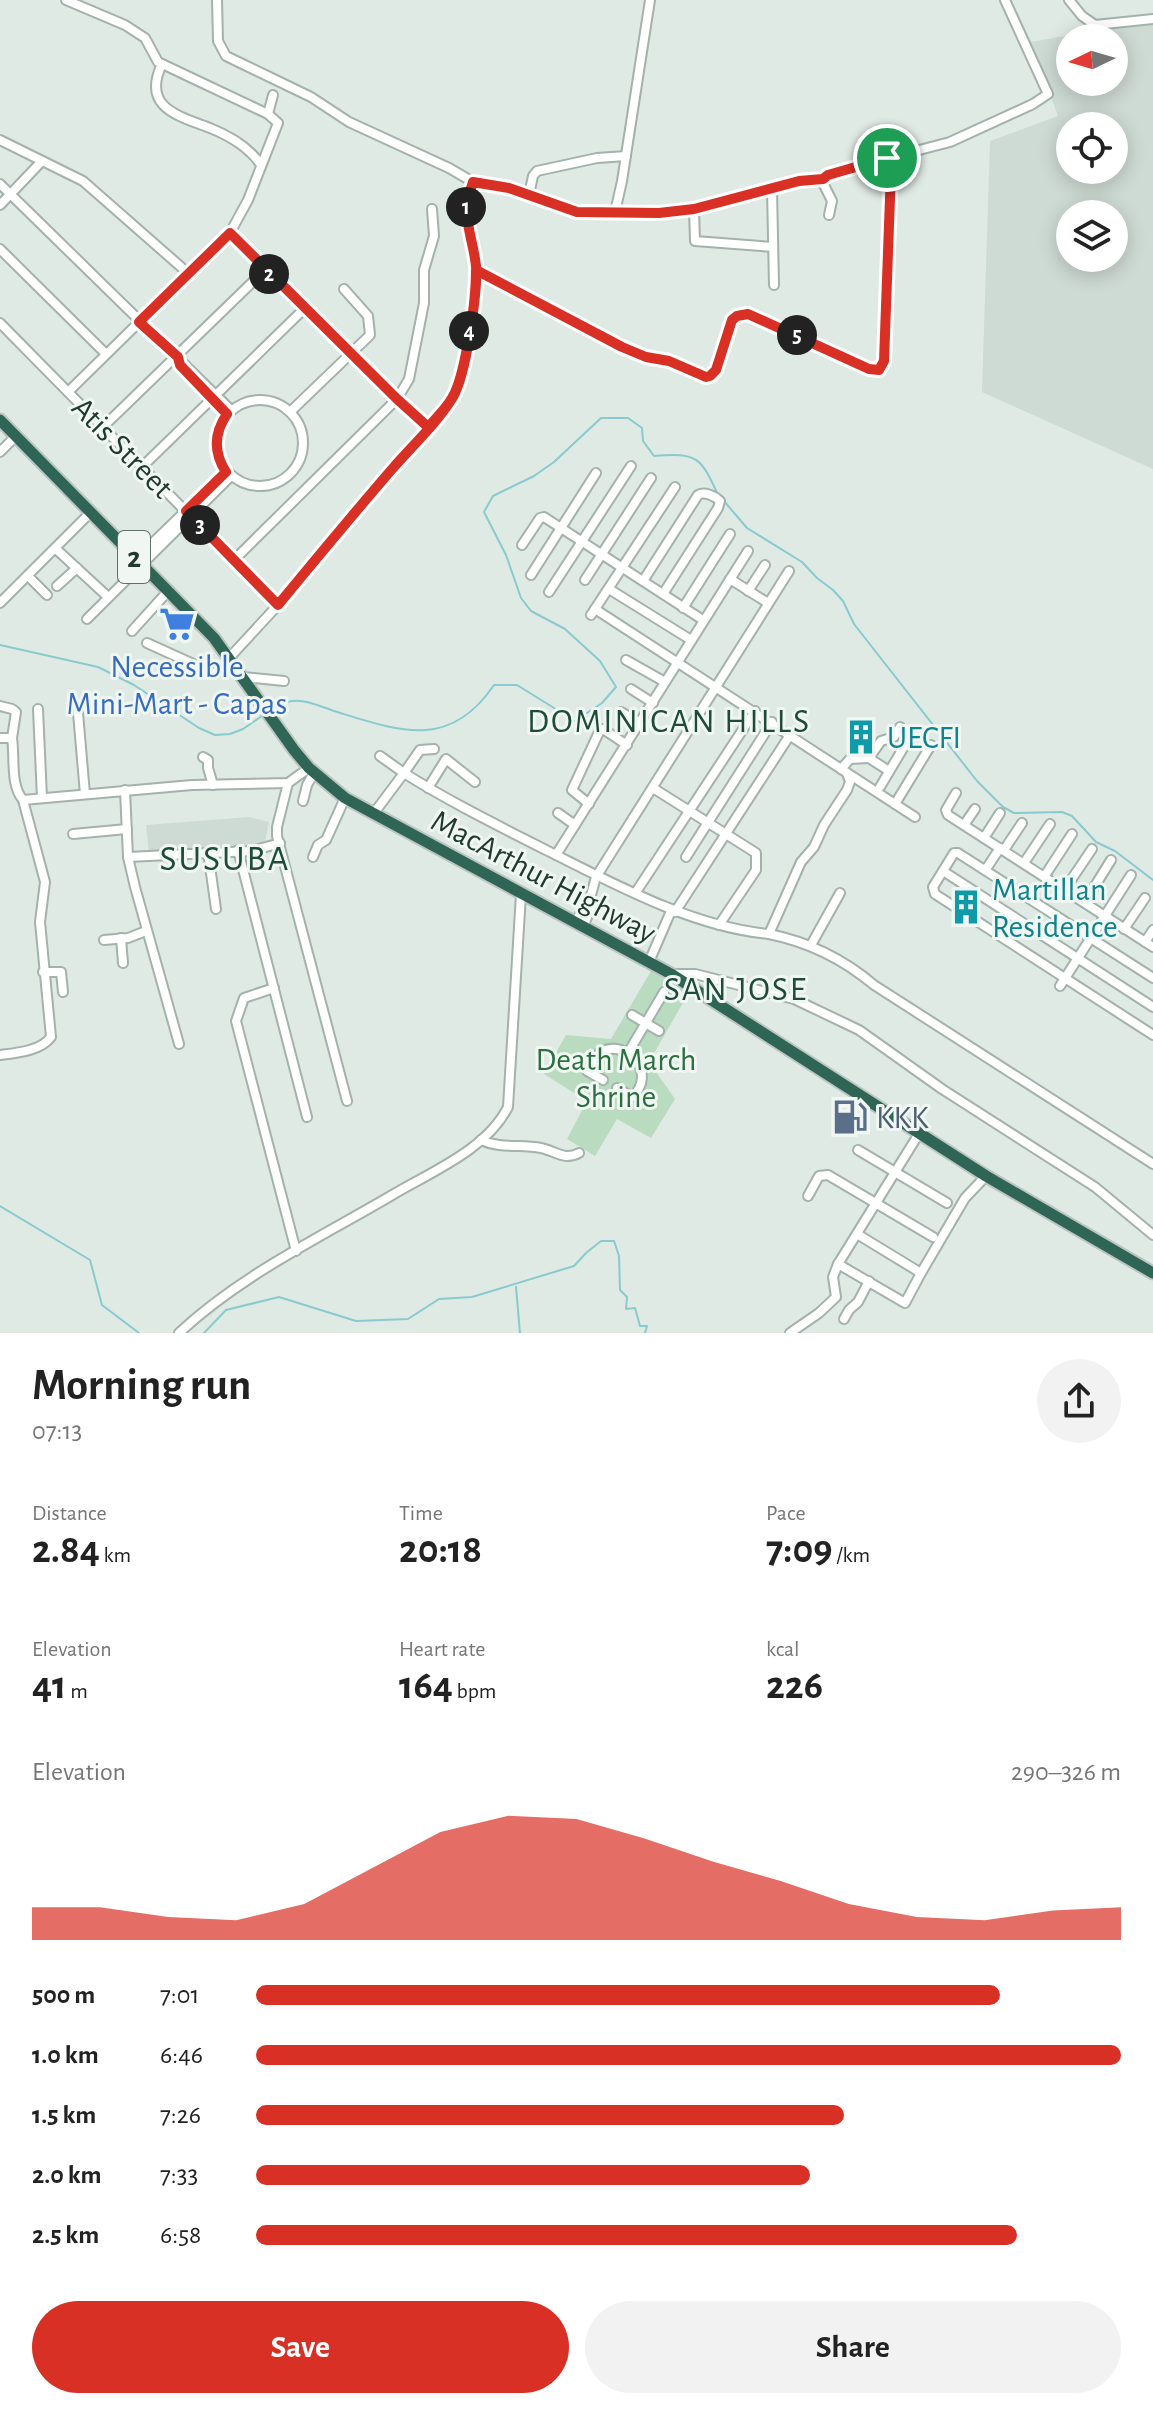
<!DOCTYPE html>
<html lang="en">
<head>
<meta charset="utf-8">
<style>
  body { margin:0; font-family:"Alegreya Sans",sans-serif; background:#f2f2f2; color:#222; height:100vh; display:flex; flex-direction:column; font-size:30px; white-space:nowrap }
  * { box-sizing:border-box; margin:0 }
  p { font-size:26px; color:#767676 }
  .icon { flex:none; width:44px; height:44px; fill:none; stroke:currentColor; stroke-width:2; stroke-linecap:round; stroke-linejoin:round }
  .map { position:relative; height:1333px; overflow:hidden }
  .side { display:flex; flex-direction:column; background:#fff; flex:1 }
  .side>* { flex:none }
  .needle { width:52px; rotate:265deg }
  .fabs { position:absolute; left:1056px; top:24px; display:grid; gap:16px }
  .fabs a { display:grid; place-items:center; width:72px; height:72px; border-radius:50%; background:#fff; box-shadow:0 4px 20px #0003; font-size:40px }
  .pin { position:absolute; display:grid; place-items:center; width:68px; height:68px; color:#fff; margin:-34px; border:4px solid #fff; border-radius:50%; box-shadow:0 2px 8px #0007 }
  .km { position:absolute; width:40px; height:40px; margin:-20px; border-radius:50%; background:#222; color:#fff; font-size:22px; line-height:40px; text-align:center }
  .round { display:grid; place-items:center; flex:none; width:84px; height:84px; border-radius:42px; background:#f2f2f2 }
  .summary { display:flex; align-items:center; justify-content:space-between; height:136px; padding:0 32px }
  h1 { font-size:44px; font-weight:600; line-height:60px }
  .stats { display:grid; grid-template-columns:repeat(3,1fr); gap:12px; height:136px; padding:8px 32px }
  .stats div { display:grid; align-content:center }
  .stats b { font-size:40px; font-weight:600 }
  .stats small { font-size:22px; font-weight:400 }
  .stats p { font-size:22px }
  .chart { height:224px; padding:16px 32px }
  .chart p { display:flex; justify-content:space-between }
  .chart svg { width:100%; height:144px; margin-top:8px; fill:#d93025; opacity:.7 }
  .primary-button { display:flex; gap:16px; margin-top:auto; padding:16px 32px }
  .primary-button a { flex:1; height:92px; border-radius:48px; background:#d93025; color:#fff; font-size:32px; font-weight:600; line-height:92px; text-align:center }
  .primary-button a+a { background:#f2f2f2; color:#222 }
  ul { padding:0 32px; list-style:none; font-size:26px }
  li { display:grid; grid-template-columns:128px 96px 1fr; align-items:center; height:60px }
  li i { height:20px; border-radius:10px; background:#d93025 }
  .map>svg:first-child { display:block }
  .built { fill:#cedad4; fill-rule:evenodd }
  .green { fill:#b9dbbf }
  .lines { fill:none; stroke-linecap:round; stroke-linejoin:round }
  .stream { stroke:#89cace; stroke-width:2 }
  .minor-casing { stroke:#a3b2ab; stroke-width:12 }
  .highway-casing { stroke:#bcc4c1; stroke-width:15 }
  .minor { stroke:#fff; stroke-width:8 }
  .highway { stroke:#2e6555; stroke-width:11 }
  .route-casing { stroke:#fff; stroke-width:16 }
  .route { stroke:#d93025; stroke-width:10 }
  .labels { text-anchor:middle; stroke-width:6; stroke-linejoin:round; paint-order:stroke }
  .shield { fill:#f0f7f3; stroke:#5f736b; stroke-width:2 }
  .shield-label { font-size:30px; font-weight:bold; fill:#213a31 }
  .street-label { font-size:32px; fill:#213a31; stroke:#f0f7f3 }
  .shop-label { font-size:32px; fill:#366cbe; stroke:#f0f7f3 }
  .culture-label { font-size:32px; fill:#0d838f; stroke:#f0f7f3; text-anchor:start }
  .park-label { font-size:32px; fill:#2d6f41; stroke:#f0f7f3 }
  .service-label { font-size:32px; fill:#4e5e75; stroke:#f0f7f3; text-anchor:start }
  .neighbourhood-label { font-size:34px; letter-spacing:2px; fill:#1e4b3c; stroke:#f0f7f3 }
  .quarter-label { font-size:36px; letter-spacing:2px; fill:#1e4b3c; stroke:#f0f7f3 }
</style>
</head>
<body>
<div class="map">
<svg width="1153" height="1333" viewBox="0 0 1153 1333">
  <rect width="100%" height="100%" fill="#e0eae5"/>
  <g class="built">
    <path d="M1153 21V469L982 392 990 141 1058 116 1030 42ZM1070 38H1114V82H1070ZM1070 126H1114V170H1070ZM1070 214H1114V258H1070Z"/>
    <polygon points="249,817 269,822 264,847 149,854 146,825"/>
  </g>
  <polygon class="green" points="651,971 688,994 649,1062 675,1099 651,1138 617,1119 595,1156 567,1139 587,1101 544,1074 566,1035 611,1039"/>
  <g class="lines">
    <g class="stream">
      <polyline points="724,501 747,528 802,562 817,578 833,590 843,601 854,624 977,781 1003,807 1014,813 1062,812 1072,816 1096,842 1115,851 1153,880"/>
      <polyline points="0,645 98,667 134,685 199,728 215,735 230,734 243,729 265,714"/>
      <path d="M270 711C277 706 284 702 292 701 306 699 322 707 334 711 399 731 449 751 494 685H517L575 721 602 703 616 687 600 661 565 629 531 611 521 598 506 555 484 512 493 496 534 476 554 462 601 418H628L642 428 643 441 654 456C699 452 701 458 719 497"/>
      <polyline points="0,1206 90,1260 102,1305 139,1333"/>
      <polyline points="516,1287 520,1333"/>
      <polyline points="204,1333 226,1310 279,1297 356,1321 408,1319 439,1299 472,1297 574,1266 586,1253 601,1241 614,1241 619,1256 620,1290 627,1297 626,1309 635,1308 640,1326 647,1326 645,1333"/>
    </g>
    <g class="minor-casing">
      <g id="minor">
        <polyline points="66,0 125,25 145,38 158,62 268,114 278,123 248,200 230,233 68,392"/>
        <polyline points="217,0 218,41 226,56 311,97 349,122 449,168 473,182"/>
        <polyline points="1069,0 1082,16 1095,25 1153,19"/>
        <path d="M162 64C141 108 179 116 210 128 230 136 249 147 261 165"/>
        <polyline points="268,114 273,95"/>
        <polyline points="0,140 83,181 189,274"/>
        <polyline points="821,179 832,201 829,215"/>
        <polyline points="0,184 231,410"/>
        <polyline points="772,189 774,285"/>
        <polyline points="529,195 533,176 537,171 597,158 626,156"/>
        <polyline points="0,205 42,161"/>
        <polyline points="694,209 695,241 773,247"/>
        <polyline points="615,212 622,181 650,0"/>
        <polyline points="230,233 397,399 428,427"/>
        <polyline points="0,249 106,354"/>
        <polyline points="476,270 548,306 622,347 646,357 669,361 706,377 710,376 716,370 732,320 748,314 869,369 879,370 884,361 891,171 887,158"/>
        <polyline points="0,323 278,605"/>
        <circle cx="260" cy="443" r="43"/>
        <polyline points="290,412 370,335 368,316 344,289"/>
        <polyline points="103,427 265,270"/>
        <polyline points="0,452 16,436"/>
        <polyline points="143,466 306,307"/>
        <polyline points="522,545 540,518 544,517 703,620"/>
        <polyline points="56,549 107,596"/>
        <polyline points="136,559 226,472"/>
        <polyline points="235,559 397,399 409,379 424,303 424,270 434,236 432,209"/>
        <polyline points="531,575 596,473"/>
        <polyline points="28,576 47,595"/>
        <polyline points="730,579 768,603"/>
        <polyline points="585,580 651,478"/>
        <path d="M643 581 698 495C704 491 715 496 720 501L718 508 663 594"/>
        <polyline points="57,586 77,568"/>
        <polyline points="609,589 691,640"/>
        <polyline points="748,591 765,565"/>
        <polyline points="549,592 631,466"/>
        <polyline points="0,603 90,513"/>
        <polyline points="683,608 730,534"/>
        <polyline points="595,609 915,817"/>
        <polyline points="591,615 675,487"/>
        <polyline points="87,619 231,476"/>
        <polyline points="132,631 169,590"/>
        <polyline points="147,643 213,673 236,667"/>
        <path d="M230 657 278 605 453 398C465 368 478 301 476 269 473 233 460 219 473 182L496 184 577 212 659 213 694 209 799 181 823 179 854 167 950 142 1033 104 1048 94 1005 0"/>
        <polyline points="626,660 665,682"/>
        <polyline points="243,677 284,681"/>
        <polyline points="631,689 653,703"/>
        <polyline points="0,706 12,709 16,712 12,738"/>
        <polyline points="38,709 42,798"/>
        <polyline points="621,712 640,723"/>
        <polyline points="78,713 85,794"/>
        <path d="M0 738H12C15 757 10 785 23 800L192 785 288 783 309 768"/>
        <path d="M434 749 420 750 404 773C450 802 499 826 548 851 616 885 693 927 769 934L801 862 814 847 824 825 847 790 850 782 847 773"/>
        <polyline points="203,757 208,760 208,768 213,785"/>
        <polyline points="869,758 889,771"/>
        <polyline points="841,769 850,759 869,758 881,741 894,737 900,727"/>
        <polyline points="288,783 277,827 277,836 347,1101"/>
        <polyline points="880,787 905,745"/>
        <polyline points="428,788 446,759 475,782"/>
        <polyline points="653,788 756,853 756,870 719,925"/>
        <polyline points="125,790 128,857 135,887 179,1044"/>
        <polyline points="956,793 946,810 948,815 1153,947"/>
        <polyline points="303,801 307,785 314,773"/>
        <polyline points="589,804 572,790 600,730 603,729 627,745"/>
        <polyline points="895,804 931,745"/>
        <polyline points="374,813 404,773 380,756"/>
        <polyline points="558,813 575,825"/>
        <polyline points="964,825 975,809"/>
        <polyline points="73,834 127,829"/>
        <polyline points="984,838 1000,813"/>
        <polyline points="238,850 307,1117"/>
        <polyline points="1004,850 1022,823"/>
        <polyline points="208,852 216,909"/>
        <polyline points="556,855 748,551"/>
        <polyline points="128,857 252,851 280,843"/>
        <polyline points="313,857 318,845 326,840 345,798"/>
        <polyline points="686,857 772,722"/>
        <polyline points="1024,863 1050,824"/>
        <polyline points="986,869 1000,848"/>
        <polyline points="943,871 1153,1007"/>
        <polyline points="1044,877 1072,834"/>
        <polyline points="1065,889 1092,849"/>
        <polyline points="636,892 755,711"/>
        <polyline points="1085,902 1111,860"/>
        <polyline points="675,912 790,735"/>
        <polyline points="576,921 591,895 596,877 789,571"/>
        <polyline points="584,925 592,904 591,896"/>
        <polyline points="1124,929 1145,898"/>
        <path d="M769 934C809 942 842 958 874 985L1153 1164"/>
        <polyline points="121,938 123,963"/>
        <polyline points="104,940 128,938 146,931"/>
        <polyline points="1145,942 1153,930"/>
        <polyline points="811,945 840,893"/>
        <polyline points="649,962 671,911"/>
        <polyline points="43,972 61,972 63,992"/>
        <polyline points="673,974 695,974 794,999 859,1030 942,1089 1095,1187 1153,1235"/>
        <polyline points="1153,978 958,853 954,853 933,887 935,894 1153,1035"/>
        <polyline points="1060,986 1131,875"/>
        <polyline points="274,988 244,998 236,1021 296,1251"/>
        <polyline points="632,1015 659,1031"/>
        <polyline points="628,1053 664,992"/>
        <path d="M0 1055C16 1053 41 1051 51 1037L40 922 45 882 23 800"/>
        <path d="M603 1080 587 1071 600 1052C628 1038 658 1074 632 1097L617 1088"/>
        <path d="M481 1140C500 1149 521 1144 541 1148 556 1151 564 1161 579 1153"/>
        <polyline points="858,1150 947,1203"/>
        <polyline points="808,1196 819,1176 828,1175 933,1237"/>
        <polyline points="838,1264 905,1303 921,1273 857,1234"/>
        <polyline points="921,1273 965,1198 986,1176"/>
        <polyline points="844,1319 849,1310 858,1302 869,1281"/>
        <path d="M179 1333C241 1275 321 1237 394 1194 433 1171 487 1149 508 1107L521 894"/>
        <polyline points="790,1333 819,1313 836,1297 833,1277 838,1264 920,1132"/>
      </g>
    </g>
    <g class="highway-casing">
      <polyline id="highway" points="0,420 214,638 294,750 309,768 345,798 671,974 986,1176 1153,1273"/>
    </g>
    <use href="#minor" class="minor"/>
    <use href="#highway" class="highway"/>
  </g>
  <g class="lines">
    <g class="route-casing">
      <path id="route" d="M887 158 828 175 823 179 799 181 694 209 659 213 577 212 509 188 473 182C460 219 472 231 476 266 478 291 465 378 452 398 446 409 436 418 428 427L397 399 230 233 139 322 178 357 180 365 227 414C214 433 213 452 226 472L186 511 278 605C316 559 354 513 393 468 413 445 438 422 453 397 467 372 476 299 476 270L622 347 646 357 669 361 706 377 710 376 716 370 732 320 737 316 748 314 869 369 879 370 884 361 891 171 887 158"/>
    </g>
    <use href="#route" class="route"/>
  </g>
  <defs>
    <g id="supermarket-bare" transform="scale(2.76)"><path d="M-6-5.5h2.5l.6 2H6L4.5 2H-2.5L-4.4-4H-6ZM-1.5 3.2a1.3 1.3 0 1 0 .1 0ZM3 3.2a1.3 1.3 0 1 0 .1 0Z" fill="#3f7fe0" stroke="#f0f7f3" stroke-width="2.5" paint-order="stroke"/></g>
    <g id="building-bare" transform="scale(2.76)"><path d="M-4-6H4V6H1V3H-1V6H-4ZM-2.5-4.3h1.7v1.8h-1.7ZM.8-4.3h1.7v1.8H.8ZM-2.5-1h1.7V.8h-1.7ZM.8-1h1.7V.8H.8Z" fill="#0f9aa8" stroke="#f0f7f3" stroke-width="2.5" paint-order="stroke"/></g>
    <g id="fuel-bare" transform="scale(2.76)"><path d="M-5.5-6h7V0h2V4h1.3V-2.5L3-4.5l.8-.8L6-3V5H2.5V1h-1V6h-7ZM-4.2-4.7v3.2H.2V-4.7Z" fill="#5c6f8a" stroke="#f0f7f3" stroke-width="2.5" paint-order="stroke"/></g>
  </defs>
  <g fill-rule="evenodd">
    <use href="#supermarket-bare" x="177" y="624"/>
    <use href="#building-bare" x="861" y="737"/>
    <use href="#building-bare" x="966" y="907"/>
    <use href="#fuel-bare" x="850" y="1117"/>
  </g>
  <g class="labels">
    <rect class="shield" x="118" y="531" width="32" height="52" rx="6"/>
    <g class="shield-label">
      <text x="134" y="567">2</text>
    </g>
    <g class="street-label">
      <text transform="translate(123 447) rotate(45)" y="11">Atis Street</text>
      <text transform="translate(544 876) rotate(28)" y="11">MacArthur Highway</text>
    </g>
    <g class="shop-label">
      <text x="177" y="677">Necessible<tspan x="177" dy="37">Mini-Mart - Capas</tspan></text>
    </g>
    <g class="culture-label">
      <text x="887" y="748">UECFI</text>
      <text x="992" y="900">Martillan<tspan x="992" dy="37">Residence</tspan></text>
    </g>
    <g class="park-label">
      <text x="616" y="1070">Death March<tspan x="616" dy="37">Shrine</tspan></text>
    </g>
    <g class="service-label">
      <text x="876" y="1128">KKK</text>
    </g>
    <g class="neighbourhood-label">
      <text x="669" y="732">DOMINICAN HILLS</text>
      <text x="736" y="1000">SAN JOSE</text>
    </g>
    <g class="quarter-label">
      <text x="225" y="870">SUSUBA</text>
    </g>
  </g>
</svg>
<div class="fabs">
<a><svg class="needle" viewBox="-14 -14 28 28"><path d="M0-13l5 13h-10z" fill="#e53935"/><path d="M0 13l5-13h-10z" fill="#767676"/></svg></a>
<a><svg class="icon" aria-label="locate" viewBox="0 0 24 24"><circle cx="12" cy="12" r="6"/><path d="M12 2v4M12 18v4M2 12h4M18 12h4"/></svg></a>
<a><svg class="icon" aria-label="layers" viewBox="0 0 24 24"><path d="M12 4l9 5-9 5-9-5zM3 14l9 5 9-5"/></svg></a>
</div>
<div class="pin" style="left:887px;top:158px;background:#1e9e55"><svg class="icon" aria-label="arrive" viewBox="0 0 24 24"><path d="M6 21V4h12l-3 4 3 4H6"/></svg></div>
<b class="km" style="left:466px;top:207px">1</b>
<b class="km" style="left:269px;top:274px">2</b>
<b class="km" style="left:200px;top:525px">3</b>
<b class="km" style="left:469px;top:331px">4</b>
<b class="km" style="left:797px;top:335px">5</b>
</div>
<section class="side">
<div class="summary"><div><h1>Morning run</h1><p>07:13</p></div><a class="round"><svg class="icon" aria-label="share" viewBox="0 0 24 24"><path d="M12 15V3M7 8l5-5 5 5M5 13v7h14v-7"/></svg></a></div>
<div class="stats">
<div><p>Distance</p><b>2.84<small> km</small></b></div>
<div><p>Time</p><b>20:18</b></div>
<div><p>Pace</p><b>7:09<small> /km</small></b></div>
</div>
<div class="stats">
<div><p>Elevation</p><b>41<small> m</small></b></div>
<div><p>Heart rate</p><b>164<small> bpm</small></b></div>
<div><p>kcal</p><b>226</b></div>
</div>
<div class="chart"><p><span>Elevation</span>290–326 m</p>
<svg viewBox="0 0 160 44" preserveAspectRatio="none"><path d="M0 44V34L10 34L20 37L30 38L40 33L50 22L60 11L70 6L80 7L90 13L100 20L110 26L120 33L130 37L140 38L150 35L160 34V44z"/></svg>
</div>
<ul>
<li><b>500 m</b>7:01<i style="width:86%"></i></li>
<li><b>1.0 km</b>6:46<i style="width:100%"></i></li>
<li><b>1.5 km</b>7:26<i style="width:68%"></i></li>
<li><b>2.0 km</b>7:33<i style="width:64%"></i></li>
<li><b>2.5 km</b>6:58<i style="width:88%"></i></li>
</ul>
<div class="primary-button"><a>Save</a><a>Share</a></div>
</section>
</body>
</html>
